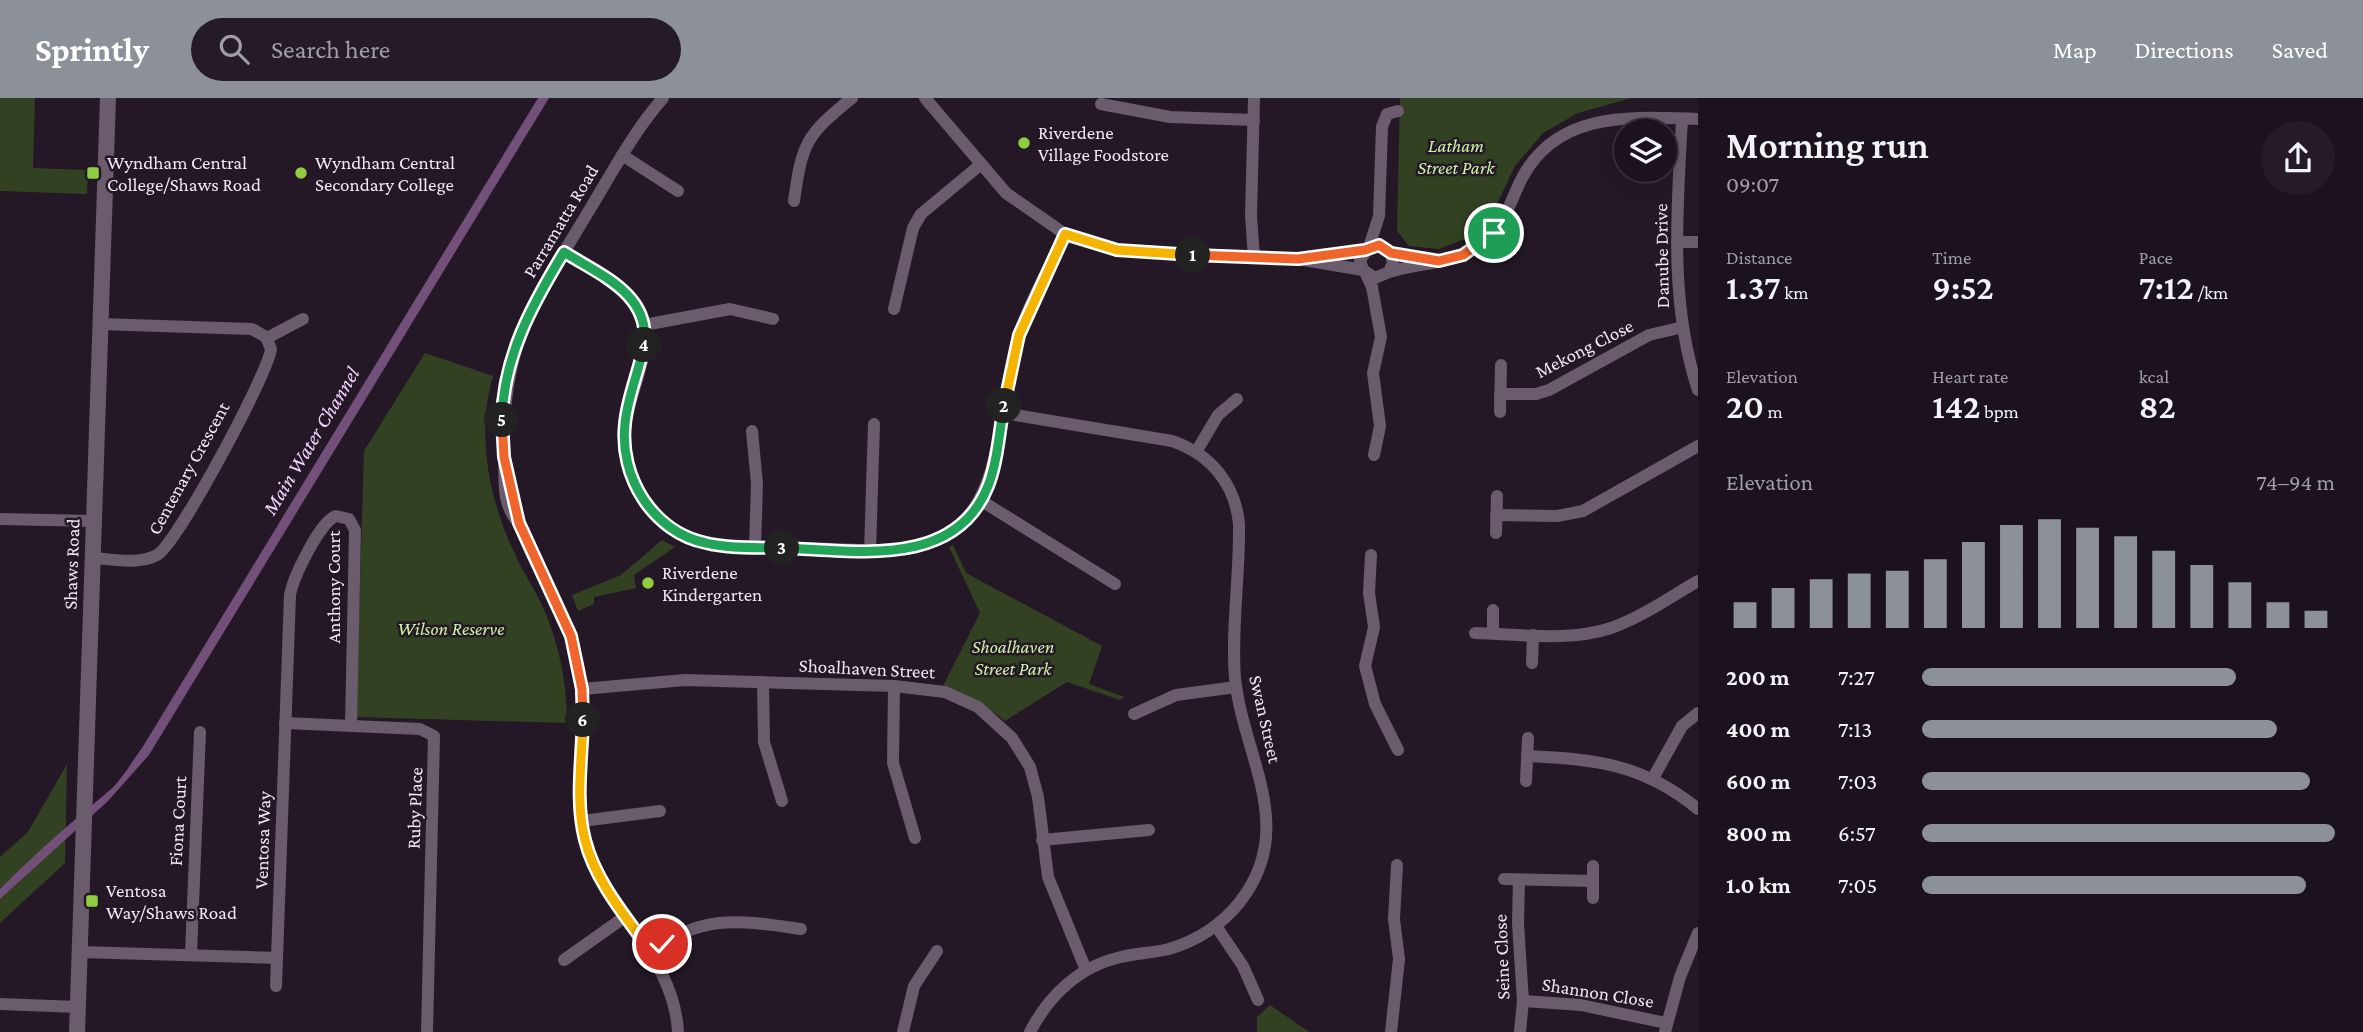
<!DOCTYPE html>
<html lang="en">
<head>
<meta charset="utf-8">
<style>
  body { margin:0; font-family:"Crimson Pro",serif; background:#241b26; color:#f1f3f6; height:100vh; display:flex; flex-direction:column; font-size:26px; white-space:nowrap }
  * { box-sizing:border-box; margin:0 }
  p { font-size:23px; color:#a09ea4 }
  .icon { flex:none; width:38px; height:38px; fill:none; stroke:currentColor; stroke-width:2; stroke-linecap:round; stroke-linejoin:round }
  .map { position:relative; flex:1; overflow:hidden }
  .sheet { display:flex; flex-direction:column; background:#1b121d; width:665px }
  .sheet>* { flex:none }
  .controls { position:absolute; left:1614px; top:21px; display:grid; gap:14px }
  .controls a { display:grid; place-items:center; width:63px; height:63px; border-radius:50%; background:#1b121d; box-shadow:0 4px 18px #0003,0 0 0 2px #39323b; font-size:35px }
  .pin { position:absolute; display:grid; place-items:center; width:60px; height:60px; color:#fff; margin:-30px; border:4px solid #fff; border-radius:50%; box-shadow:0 2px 7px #0007 }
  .km { position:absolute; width:35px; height:35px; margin:-18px; border-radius:50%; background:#222; color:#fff; font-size:19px; line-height:35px; text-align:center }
  .round { display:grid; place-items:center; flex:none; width:74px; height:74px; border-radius:37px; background:#241b26 }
  .summary { display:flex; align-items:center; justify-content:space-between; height:119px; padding:0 28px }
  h1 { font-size:38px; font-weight:600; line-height:52px }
  .figures { display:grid; grid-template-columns:repeat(3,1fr); gap:10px; height:119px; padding:7px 28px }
  .figures div { display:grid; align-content:center }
  .figures b { font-size:35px; font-weight:600 }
  .figures small { font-size:19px; font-weight:400 }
  .figures p { font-size:19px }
  .chart { height:196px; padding:14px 28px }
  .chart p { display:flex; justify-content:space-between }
  .chart svg { width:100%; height:126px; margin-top:7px; stroke:#8c9099; stroke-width:6 }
  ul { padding:0 28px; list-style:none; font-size:23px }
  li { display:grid; grid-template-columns:112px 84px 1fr; align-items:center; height:52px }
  li i { height:18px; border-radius:9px; background:#8c9099 }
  header { display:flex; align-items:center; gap:42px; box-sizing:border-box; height:98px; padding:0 35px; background:#8c9099; color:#fff }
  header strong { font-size:33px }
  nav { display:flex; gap:38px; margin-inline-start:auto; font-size:24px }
  .search { width:490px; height:63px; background:#241b26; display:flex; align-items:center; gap:18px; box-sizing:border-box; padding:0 24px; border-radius:38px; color:#a09ea4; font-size:26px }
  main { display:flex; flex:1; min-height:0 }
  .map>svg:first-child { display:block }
  .green { fill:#324122 }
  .water { fill:#73507a }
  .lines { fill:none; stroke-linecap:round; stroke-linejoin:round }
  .street { stroke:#6a5c6d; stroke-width:12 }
  .secondary { stroke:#6a5c6d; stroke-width:16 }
  .split-1-casing { stroke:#fff; stroke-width:14 }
  .split-2-casing { stroke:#fff; stroke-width:14 }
  .split-3-casing { stroke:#fff; stroke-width:14 }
  .split-4-casing { stroke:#fff; stroke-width:14 }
  .split-5-casing { stroke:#fff; stroke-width:14 }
  .split-6-casing { stroke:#fff; stroke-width:14 }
  .split-7-casing { stroke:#fff; stroke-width:14 }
  .split-1 { stroke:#f0652b; stroke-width:9 }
  .split-2 { stroke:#f5b400; stroke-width:9 }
  .split-3 { stroke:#22a559; stroke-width:9 }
  .split-4 { stroke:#22a559; stroke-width:9 }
  .split-5 { stroke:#22a559; stroke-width:9 }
  .split-6 { stroke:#f0652b; stroke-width:9 }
  .split-7 { stroke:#f5b400; stroke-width:9 }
  .poi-dot { fill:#91cd40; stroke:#241827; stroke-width:2.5 }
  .labels { text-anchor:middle; stroke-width:5; stroke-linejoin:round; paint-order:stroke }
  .poi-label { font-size:19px; fill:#f0e8f2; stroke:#241827; text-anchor:start }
  .park-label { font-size:19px; font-style:italic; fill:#ccf3a5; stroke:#241827 }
  .street-label { font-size:19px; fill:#f0e8f2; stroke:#241827 }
  .water-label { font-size:21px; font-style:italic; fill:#f3d2fb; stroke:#241827 }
</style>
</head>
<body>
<header>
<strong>Sprintly</strong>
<div class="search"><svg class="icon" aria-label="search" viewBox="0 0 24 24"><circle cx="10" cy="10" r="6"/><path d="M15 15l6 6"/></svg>Search here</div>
<nav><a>Map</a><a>Directions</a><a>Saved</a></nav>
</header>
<main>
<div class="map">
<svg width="1698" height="934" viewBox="0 0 1698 934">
  <rect width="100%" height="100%" fill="#241827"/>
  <g class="green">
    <polygon points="0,0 35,0 33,70 88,72 87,96 0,93"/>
    <polygon points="1400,0 1632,0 1578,15 1543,35 1515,68 1489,123 1470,139 1439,151 1409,148 1397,133"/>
    <path d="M425 255 493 278C476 335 489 402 514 454 523 475 537 494 546 516 560 551 567 587 567 625L356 619 364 353Z"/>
    <polygon points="662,442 675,449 634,477 636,490 594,499 594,506 578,513 572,497 621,477"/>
    <polygon points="953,447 966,475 1102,548 1089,586 1124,599 1120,602 1067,584 1005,623 983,606 943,588 980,515 949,449"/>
    <polygon points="67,666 65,765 0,825 0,759 28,734"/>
    <polygon points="1270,907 1309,934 1257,934 1257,919"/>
  </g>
  <path class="water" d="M538 0H549L149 657 108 703 0 801V791C35 756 71 724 109 693 122 682 132 663 142 650Z"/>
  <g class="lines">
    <g class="street">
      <polyline points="925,0 1006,95 1065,136 1117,152 1298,161 1363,172 1375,180 1389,174 1393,165 1391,155 1379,147 1369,149 1360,162 1363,172"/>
      <polyline points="1254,0 1251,118 1254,159"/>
      <polyline points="1101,6 1170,19 1254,22"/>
      <path d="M1682 21C1677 111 1669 205 1698 292"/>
      <polyline points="622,57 678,93"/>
      <path d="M794 103C802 45 806 37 852 0"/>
      <polyline points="1677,144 1698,144"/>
      <polyline points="1369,149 1379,118 1382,29 1387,16 1398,13"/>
      <path d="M564 154C589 170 626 184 639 212 666 270 590 326 645 403 662 428 687 442 716 447L889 453C1011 446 992 329 1017 243 1028 206 1049 171 1065 136"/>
      <polyline points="1391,155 1428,161"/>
      <polyline points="1313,159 1365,152"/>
      <path d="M1389 174C1419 165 1454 166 1480 147 1505 130 1509 105 1522 80 1558 12 1633 19 1698 21"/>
      <polyline points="1366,176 1372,189 1381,239 1373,275 1380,328 1374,357"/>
      <polyline points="894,211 913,130 921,116 980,67"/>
      <polyline points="644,227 730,211 773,221"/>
      <polyline points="267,240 303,221"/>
      <polyline points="1500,296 1536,296 1549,292 1649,237 1683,229"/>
      <polyline points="1500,314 1501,267"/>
      <path d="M1003 315 1172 343C1210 356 1235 385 1239 426 1240 477 1231 530 1235 580 1243 659 1299 730 1239 805 1221 827 1196 843 1169 851 1153 855 1137 855 1121 859 1080 868 1049 897 1030 934"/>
      <polyline points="752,333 757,386 755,449"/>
      <polyline points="1196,354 1218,317 1237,301"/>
      <path d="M504 359C512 386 514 415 525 441 543 484 570 520 578 567 589 627 569 693 588 751 611 818 674 860 678 934"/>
      <polyline points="980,402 1115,486"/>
      <polyline points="1496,417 1557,418 1583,413 1698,348"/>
      <polyline points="0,421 94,423"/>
      <path d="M516 422C502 404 505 383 504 361 500 247 534 204 590 111 613 73 634 33 663 0"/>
      <polyline points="1496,435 1497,398"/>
      <polyline points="870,453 874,326"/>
      <polyline points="1371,457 1369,495 1374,529 1365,568 1375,606 1398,652"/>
      <path d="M93 460C112 461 139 467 157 457 177 446 268 276 271 251L266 239 252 231 100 226"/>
      <path d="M1475 535C1519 536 1569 544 1611 530 1642 519 1670 499 1698 483"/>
      <polyline points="1493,535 1493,512"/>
      <polyline points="1532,565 1533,537"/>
      <polyline points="763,584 764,644 782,703"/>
      <polyline points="894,588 893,665 915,740"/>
      <polyline points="582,591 685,582 894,588 945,594 978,609 1012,640 1030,669 1038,699 1048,779 1086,872"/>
      <polyline points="1134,616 1176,597 1236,589"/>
      <polyline points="285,625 420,631 434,638 427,934"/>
      <path d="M1527 658C1595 661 1643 666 1698 711"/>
      <polyline points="1653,680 1682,628 1698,615"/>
      <polyline points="1526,683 1528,640"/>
      <polyline points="582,723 660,713"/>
      <polyline points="1042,742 1149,732"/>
      <polyline points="1504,781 1593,783"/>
      <polyline points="1519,782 1518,825 1523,903 1520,934"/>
      <polyline points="1593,800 1593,768"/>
      <polyline points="1216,828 1243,868 1258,902"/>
      <polyline points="80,854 277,860"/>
      <path d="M652 855C700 814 744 823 801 831"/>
      <polyline points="191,856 200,634"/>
      <polyline points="564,862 626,818"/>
      <path d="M276 888 290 497C293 480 320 423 336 418L349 421 355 432 351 627"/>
      <polyline points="1523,903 1581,907 1666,925"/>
      <polyline points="0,906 78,909"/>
      <polyline points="903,934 914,888 937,853"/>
      <polyline points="1391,934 1399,861 1394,821 1397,767"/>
      <polyline points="1665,934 1680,879 1698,835"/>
    </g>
    <polyline class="secondary" points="77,934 108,0"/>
  </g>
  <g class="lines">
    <g class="split-1-casing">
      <polyline id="split-1" points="1193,157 1298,161 1365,152 1379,147 1391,155 1439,163 1463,157 1494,135"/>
    </g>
    <g class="split-2-casing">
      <polyline id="split-2" points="1004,308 1019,237 1065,136 1117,152 1193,157"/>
    </g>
    <g class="split-3-casing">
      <path id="split-3" d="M782 450C853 452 955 472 988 388 998 362 999 334 1004 308"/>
    </g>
    <g class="split-4-casing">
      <path id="split-4" d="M644 247C639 274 627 300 625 326 619 379 653 434 706 445 730 451 757 449 782 450"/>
    </g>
    <g class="split-5-casing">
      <path id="split-5" d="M502 322C503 259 532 207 564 154 600 177 651 196 644 247"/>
    </g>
    <g class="split-6-casing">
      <polyline id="split-6" points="502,322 504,359 519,425 571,538 582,591 583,622"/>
    </g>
    <g class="split-7-casing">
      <path id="split-7" d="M583 622C582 661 575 704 585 742 596 785 627 820 652 855L662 846"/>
    </g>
    <use href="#split-1" class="split-1"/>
    <use href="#split-2" class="split-2"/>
    <use href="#split-3" class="split-3"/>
    <use href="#split-4" class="split-4"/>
    <use href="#split-5" class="split-5"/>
    <use href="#split-6" class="split-6"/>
    <use href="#split-7" class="split-7"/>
  </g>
  <g class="poi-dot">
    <circle cx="1024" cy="45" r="7"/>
    <rect x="86" y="68" width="14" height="14" rx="3.5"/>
    <circle cx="301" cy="75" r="7"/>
    <circle cx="648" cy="485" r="7"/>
    <rect x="85" y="796" width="14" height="14" rx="3.5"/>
  </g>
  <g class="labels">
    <g class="poi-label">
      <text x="1038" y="41">Riverdene<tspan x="1038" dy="22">Village Foodstore</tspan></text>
      <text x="107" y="71">Wyndham Central<tspan x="107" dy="22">College/Shaws Road</tspan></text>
      <text x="315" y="71">Wyndham Central<tspan x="315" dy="22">Secondary College</tspan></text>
      <text x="662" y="481">Riverdene<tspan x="662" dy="22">Kindergarten</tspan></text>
      <text x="106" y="799">Ventosa<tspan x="106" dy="22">Way/Shaws Road</tspan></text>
    </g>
    <g class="park-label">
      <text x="1456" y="54">Latham<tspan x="1456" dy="22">Street Park</tspan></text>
      <text x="451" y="537">Wilson Reserve</text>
      <text x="1013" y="555">Shoalhaven<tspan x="1013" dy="22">Street Park</tspan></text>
    </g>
    <g class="street-label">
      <text transform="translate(560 123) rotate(-59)" y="7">Parramatta Road</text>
      <text transform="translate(1661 158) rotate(-91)" y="7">Danube Drive</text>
      <text transform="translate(1584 250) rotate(-27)" y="7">Mekong Close</text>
      <text transform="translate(188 370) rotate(-61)" y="7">Centenary Crescent</text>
      <text transform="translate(71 466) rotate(-88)" y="7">Shaws Road</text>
      <text transform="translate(333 489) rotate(-90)" y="7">Anthony Court</text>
      <text transform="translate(867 570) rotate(3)" y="7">Shoalhaven Street</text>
      <text transform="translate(1266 621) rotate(77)" y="7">Swan Street</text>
      <text transform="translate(414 710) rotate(-88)" y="7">Ruby Place</text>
      <text transform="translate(177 723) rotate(-87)" y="7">Fiona Court</text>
      <text transform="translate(262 742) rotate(-88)" y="7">Ventosa Way</text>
      <text transform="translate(1501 859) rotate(-92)" y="7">Seine Close</text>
      <text transform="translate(1598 894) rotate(9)" y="7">Shannon Close</text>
    </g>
    <g class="water-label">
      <text transform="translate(311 343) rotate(-59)" y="7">Main Water Channel</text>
    </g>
  </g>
</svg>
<div class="controls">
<a><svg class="icon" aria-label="layers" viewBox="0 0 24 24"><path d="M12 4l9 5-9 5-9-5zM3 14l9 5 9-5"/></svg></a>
</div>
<div class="pin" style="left:1494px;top:135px;background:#1e9e55"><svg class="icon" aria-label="arrive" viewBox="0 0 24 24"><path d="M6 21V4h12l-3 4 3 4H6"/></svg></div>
<div class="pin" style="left:662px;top:846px;background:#d93025"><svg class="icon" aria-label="check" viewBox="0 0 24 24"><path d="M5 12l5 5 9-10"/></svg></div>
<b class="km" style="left:1193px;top:157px">1</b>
<b class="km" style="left:1004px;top:308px">2</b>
<b class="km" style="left:782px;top:450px">3</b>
<b class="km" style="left:644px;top:247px">4</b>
<b class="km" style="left:502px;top:322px">5</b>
<b class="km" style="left:583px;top:622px">6</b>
</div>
<section class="sheet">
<div class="summary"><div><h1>Morning run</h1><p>09:07</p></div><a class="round"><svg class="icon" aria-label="share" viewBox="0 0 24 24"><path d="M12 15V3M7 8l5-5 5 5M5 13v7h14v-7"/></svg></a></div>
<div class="figures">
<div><p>Distance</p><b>1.37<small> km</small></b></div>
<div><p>Time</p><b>9:52</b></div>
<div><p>Pace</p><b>7:12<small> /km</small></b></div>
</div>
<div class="figures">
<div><p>Elevation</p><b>20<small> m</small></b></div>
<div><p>Heart rate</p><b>142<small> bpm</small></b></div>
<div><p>kcal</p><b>82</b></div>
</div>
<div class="chart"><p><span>Elevation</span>74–94 m</p>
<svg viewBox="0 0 160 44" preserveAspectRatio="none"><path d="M5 44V35M15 44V30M25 44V27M35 44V25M45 44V24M55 44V20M65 44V14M75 44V8M85 44V6M95 44V9M105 44V12M115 44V17M125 44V22M135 44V28M145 44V35M155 44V38"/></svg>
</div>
<ul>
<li><b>200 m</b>7:27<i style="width:76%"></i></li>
<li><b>400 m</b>7:13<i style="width:86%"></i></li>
<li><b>600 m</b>7:03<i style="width:94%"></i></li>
<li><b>800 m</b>6:57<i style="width:100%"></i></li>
<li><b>1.0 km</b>7:05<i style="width:93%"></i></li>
</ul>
</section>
</main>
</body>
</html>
